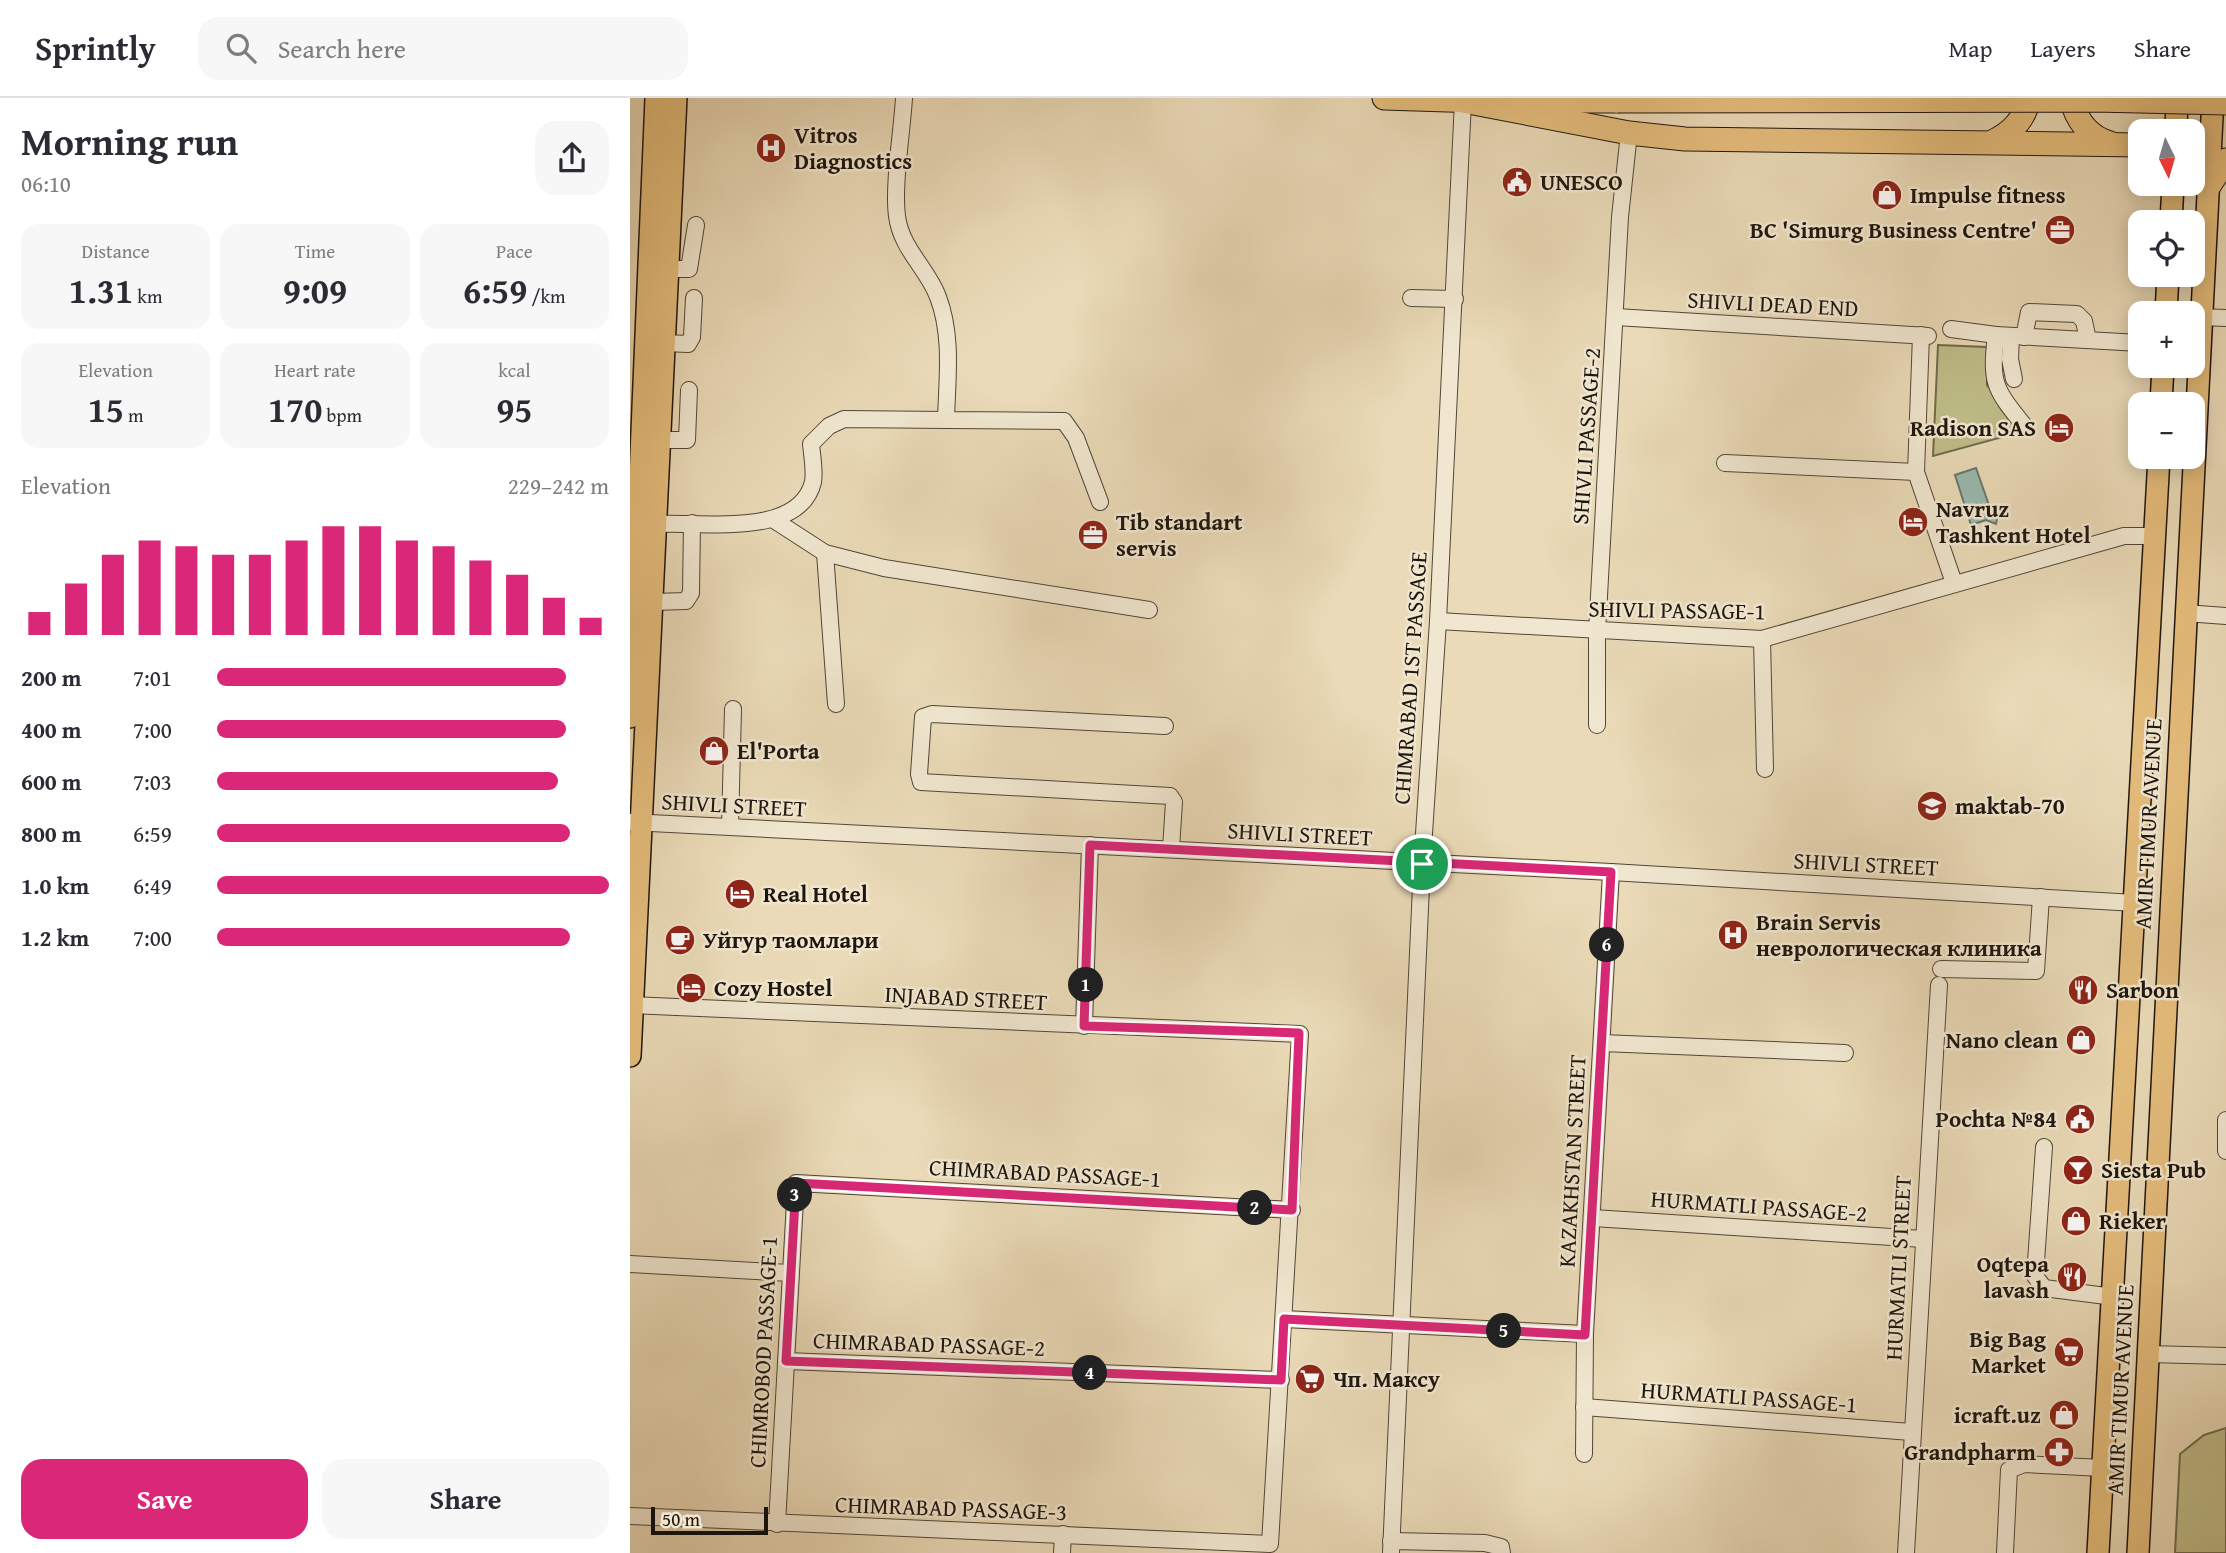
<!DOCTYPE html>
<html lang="en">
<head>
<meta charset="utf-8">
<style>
  body { margin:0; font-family:"Gentium Book Plus",serif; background:#f7f7f7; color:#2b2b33; height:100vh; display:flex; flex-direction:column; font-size:26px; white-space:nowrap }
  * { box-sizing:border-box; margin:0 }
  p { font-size:23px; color:#7c7c81 }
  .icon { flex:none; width:38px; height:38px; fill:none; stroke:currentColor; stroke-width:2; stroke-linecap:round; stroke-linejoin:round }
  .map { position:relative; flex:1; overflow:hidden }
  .details { display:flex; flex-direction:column; background:#fff; width:630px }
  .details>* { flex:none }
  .needle { width:46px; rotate:175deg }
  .buttons { position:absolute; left:1498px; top:21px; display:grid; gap:14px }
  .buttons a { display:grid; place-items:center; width:77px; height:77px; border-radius:14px; background:#fff; box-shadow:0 4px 18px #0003; font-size:35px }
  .scale { position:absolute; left:21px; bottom:18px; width:117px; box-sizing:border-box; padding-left:7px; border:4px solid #1e160e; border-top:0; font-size:19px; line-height:24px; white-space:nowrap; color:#1e160e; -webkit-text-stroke:5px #f1e7d0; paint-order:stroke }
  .pin { position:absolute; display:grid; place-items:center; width:60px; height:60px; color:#fff; margin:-30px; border:4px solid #fff; border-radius:50%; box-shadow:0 2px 7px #0007 }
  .km { position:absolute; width:35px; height:35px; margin:-18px; border-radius:50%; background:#222; color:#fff; font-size:19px; line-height:35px; text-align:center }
  .round { display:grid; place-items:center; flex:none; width:74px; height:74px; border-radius:21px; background:#f7f7f7 }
  .headline { display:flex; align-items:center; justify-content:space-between; height:119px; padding:0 21px }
  h1 { font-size:38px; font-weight:800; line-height:52px }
  .stats { display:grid; grid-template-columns:repeat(3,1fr); gap:10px; height:119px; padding:7px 21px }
  .stats div { display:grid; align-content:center; border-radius:18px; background:#f7f7f7; text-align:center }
  .stats b { font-size:35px; font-weight:800 }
  .stats small { font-size:19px; font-weight:400 }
  .stats p { font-size:19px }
  .chart { height:196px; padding:14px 21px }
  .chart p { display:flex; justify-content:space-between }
  .chart svg { width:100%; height:126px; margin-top:7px; stroke:#db2777; stroke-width:6 }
  .button { display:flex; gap:14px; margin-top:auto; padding:14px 21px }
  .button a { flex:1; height:80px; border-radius:21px; background:#db2777; color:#fff; font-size:28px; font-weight:800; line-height:80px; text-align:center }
  .button a+a { background:#f7f7f7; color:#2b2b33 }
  ul { padding:0 21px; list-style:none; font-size:23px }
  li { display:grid; grid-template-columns:112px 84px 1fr; align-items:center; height:52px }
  li i { height:18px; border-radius:9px; background:#db2777 }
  header { display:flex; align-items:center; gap:42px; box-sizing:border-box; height:98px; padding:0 35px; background:#fff; border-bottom:2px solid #e1e1e2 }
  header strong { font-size:33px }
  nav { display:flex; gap:38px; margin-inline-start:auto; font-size:24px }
  .search { width:490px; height:63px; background:#f7f7f7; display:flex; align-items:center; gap:18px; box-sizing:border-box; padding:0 24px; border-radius:21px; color:#7c7c81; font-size:26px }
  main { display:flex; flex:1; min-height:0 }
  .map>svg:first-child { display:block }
  .green { fill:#bfbd89; stroke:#6e6a4c; stroke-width:2 }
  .water { fill:#98bab0; stroke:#67786f; stroke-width:2 }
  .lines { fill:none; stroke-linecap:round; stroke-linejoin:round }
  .minor-casing { stroke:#514738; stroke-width:18 }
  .major-casing { stroke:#1e160e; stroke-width:24 }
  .highway-casing { stroke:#1e160e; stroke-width:25 }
  .minor { stroke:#f1e7d0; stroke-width:16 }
  .major { stroke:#e5bd7c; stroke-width:21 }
  .highway { stroke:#e5bd7c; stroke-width:23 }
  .highway-bridge-casing { stroke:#1e160e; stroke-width:25; stroke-linecap:butt }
  .highway-bridge { stroke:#e5bd7c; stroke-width:23 }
  .route-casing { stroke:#fff; stroke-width:14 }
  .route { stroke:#db2777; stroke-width:9 }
  .labels { text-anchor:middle; stroke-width:5; stroke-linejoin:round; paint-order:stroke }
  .poi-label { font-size:23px; font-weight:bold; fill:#1e160e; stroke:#f1e7d0; text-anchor:start }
  .street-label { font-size:23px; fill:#1e160e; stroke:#f1e7d0 }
</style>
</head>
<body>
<header>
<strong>Sprintly</strong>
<div class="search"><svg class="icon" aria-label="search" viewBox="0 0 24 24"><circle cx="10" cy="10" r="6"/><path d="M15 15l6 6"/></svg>Search here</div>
<nav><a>Map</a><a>Layers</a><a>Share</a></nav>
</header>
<main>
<section class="details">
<div class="headline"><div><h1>Morning run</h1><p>06:10</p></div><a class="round"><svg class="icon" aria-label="share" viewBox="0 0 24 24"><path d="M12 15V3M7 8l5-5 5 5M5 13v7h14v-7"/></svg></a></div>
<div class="stats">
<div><p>Distance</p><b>1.31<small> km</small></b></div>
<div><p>Time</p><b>9:09</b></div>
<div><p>Pace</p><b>6:59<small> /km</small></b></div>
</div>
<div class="stats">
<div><p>Elevation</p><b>15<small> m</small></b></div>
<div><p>Heart rate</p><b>170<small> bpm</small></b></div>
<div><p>kcal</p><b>95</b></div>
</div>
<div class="chart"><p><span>Elevation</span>229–242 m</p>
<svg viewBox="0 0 160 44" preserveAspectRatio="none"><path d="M5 44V36M15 44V26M25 44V16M35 44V11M45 44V13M55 44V16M65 44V16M75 44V11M85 44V6M95 44V6M105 44V11M115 44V13M125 44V18M135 44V23M145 44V31M155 44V38"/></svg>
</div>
<ul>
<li><b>200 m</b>7:01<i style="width:89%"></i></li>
<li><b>400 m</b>7:00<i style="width:89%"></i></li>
<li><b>600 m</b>7:03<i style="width:87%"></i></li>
<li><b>800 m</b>6:59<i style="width:90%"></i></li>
<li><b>1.0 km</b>6:49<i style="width:100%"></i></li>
<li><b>1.2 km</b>7:00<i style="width:90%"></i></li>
</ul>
<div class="button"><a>Save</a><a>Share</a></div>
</section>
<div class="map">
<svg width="1596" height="1455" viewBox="0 0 1596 1455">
  <rect width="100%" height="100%" fill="#eadab7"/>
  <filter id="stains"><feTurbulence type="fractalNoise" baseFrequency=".00286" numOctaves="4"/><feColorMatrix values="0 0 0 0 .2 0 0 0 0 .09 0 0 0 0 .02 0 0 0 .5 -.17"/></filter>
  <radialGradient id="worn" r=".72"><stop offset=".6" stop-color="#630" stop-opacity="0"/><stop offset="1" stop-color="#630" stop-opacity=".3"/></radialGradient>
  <g class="green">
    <polygon points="1308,247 1357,249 1357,287 1391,334 1303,358"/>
    <polygon points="1596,1330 1596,1455 1545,1455 1550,1356 1574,1337"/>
  </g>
  <polygon class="water" points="1346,370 1361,413 1368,416 1366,426 1356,422 1341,427 1325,377"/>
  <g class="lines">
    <g class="minor-casing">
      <g id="minor">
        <path d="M274 0C272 33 263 88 267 118 271 151 298 171 308 199 323 238 317 282 316 322L434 323 446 340 470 404"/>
        <polyline points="38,171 59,171 66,127"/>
        <polyline points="781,200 825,201"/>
        <polyline points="986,219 1298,238"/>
        <polyline points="1570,219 1596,220"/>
        <polyline points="1321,231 1366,237"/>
        <polyline points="1291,237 1286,374 1324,485"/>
        <polyline points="1381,238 1380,261 1384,281"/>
        <polyline points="1394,239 1399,214 1447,216 1454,223 1458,242"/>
        <polyline points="35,245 58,246 62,239 64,200"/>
        <path d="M1396 330C1365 291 1360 287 1366 237L1510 245"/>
        <polyline points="31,342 57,342 59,292"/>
        <polyline points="1095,365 1286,374"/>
        <polyline points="144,422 195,455 254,470 519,512"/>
        <path d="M27 426C70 423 169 441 183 384 185 373 182 357 181 346L199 328 214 321 316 322"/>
        <polyline points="195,455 206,606"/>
        <polyline points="23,504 56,503 61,495 62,425"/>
        <polyline points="1555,515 1596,518"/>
        <polyline points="808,523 1132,541 1494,438 1524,438"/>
        <polyline points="1132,541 1135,671"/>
        <polyline points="967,627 967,534 990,119 999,35"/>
        <polyline points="535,628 302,616 293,619 289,676 291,684 540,698 544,704 541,751"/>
        <polyline points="0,724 981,774 1505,805"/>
        <polyline points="100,729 103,611"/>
        <polyline points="1311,871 1406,873 1411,799"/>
        <polyline points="0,907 670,936 640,1446 0,1418"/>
        <polyline points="454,928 460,747"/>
        <polyline points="972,945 1215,955"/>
        <polyline points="1596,1022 1596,1053"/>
        <polyline points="1414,1049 1405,1178 1414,1190 1484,1199"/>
        <polyline points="963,1120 1293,1141"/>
        <polyline points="0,1166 160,1175"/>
        <polyline points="654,1221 955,1236"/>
        <polyline points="1518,1256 1596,1258"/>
        <polyline points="156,1263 651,1282"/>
        <polyline points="954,1309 1281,1334"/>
        <polyline points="954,1356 955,1236 981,774"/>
        <polyline points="147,1426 166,1085 662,1112"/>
        <polyline points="761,1443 855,1445 871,1449 872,1455"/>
        <polyline points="432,1455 433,1436"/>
        <polyline points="761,1455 792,766 808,523 833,3"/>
        <polyline points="1276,1455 1309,887"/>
        <polyline points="1375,1455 1379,1372 1394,1366 1473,1370"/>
      </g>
    </g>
    <g class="major-casing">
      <g id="major">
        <polyline points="1546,33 1547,0"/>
        <polyline points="1541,124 1543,86"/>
        <polyline points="1536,215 1538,177"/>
        <polyline points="1531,306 1533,268"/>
        <polyline points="0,619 26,0"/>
        <polyline points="0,958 46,0"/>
        <polyline points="1468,1455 1529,359"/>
        <polyline points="1508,1455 1583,0"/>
      </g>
    </g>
    <g class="highway-casing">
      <g id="highway">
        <polyline points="754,0 849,3"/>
        <path d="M1441 0C1446 22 1459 39 1480 45"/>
        <polyline points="833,3 999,35 1055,41 1510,47"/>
        <polyline points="886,3 988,3"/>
        <path d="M1362 44C1381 35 1395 22 1399 0"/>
        <polyline points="1542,86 1543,88"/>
        <polyline points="1577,91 1596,62"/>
      </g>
    </g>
    <use href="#minor" class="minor"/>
    <use href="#major" class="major"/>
    <use href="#highway" class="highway"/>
    <g class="highway-bridge-casing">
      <polyline id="highway-bridge" points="988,3 1465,2 1596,5"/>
    </g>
    <use href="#highway-bridge" class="highway-bridge"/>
  </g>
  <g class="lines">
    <g class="route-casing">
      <polygon id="route" points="460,747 981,774 955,1237 654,1221 651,1282 156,1263 166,1085 662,1112 669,935 454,928"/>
    </g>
    <use href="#route" class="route"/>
  </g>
  <defs>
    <g id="hospital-disc" transform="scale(1.575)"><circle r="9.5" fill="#8f2418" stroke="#f1e7d0"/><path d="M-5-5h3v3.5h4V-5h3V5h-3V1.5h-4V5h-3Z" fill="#fff"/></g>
    <g id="civic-disc" transform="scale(1.575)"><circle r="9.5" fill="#8f2418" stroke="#f1e7d0"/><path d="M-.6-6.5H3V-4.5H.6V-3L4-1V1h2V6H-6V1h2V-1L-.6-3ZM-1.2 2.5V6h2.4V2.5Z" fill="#fff"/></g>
    <g id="shop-disc" transform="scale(1.575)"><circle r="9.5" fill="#8f2418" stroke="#f1e7d0"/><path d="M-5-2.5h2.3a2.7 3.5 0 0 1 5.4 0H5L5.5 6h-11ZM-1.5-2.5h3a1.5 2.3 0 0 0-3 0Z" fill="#fff"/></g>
    <g id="office-disc" transform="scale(1.575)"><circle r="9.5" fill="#8f2418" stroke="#f1e7d0"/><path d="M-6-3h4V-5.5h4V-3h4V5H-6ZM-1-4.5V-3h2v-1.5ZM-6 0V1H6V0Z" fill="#fff"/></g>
    <g id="hotel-disc" transform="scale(1.575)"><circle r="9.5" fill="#8f2418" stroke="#f1e7d0"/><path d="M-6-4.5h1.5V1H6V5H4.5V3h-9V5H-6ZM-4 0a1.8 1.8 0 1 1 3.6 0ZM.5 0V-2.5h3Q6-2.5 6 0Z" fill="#fff"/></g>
    <g id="school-disc" transform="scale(1.575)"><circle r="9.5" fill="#8f2418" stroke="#f1e7d0"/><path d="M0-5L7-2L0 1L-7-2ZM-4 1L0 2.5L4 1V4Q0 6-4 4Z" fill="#fff"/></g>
    <g id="cafe-disc" transform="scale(1.575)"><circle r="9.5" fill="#8f2418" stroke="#f1e7d0"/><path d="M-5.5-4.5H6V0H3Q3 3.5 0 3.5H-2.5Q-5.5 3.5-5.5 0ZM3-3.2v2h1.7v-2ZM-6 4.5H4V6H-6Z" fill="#fff"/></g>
    <g id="restaurant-disc" transform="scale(1.575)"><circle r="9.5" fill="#8f2418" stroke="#f1e7d0"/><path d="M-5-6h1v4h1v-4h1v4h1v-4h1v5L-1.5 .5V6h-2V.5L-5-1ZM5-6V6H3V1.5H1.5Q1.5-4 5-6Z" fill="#fff"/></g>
    <g id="bar-disc" transform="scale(1.575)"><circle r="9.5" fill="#8f2418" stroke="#f1e7d0"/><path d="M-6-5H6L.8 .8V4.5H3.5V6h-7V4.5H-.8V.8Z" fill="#fff"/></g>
    <g id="supermarket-disc" transform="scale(1.575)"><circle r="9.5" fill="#8f2418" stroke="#f1e7d0"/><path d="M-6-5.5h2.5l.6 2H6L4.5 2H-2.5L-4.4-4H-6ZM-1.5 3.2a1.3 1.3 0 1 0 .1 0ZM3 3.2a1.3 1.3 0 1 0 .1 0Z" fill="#fff"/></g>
    <g id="pharmacy-disc" transform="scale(1.575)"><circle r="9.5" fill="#8f2418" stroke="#f1e7d0"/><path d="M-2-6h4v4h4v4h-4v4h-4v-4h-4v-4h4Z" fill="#fff"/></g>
  </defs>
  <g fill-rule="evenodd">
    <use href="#hospital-disc" x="141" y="50"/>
    <use href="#civic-disc" x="887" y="84"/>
    <use href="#shop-disc" x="1257" y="97"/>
    <use href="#office-disc" x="1430" y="132"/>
    <use href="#hotel-disc" x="1429" y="330"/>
    <use href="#hotel-disc" x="1283" y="424"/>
    <use href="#office-disc" x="463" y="437"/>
    <use href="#shop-disc" x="84" y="653"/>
    <use href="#school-disc" x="1302" y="708"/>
    <use href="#hotel-disc" x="110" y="796"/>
    <use href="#hospital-disc" x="1103" y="837"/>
    <use href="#cafe-disc" x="50" y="842"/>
    <use href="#hotel-disc" x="61" y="890"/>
    <use href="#restaurant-disc" x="1453" y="892"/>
    <use href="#shop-disc" x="1451" y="942"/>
    <use href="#civic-disc" x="1450" y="1021"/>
    <use href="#bar-disc" x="1448" y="1072"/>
    <use href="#shop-disc" x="1446" y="1123"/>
    <use href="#restaurant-disc" x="1442" y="1179"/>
    <use href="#supermarket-disc" x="1439" y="1254"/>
    <use href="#supermarket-disc" x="680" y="1281"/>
    <use href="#shop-disc" x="1434" y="1317"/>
    <use href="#pharmacy-disc" x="1429" y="1354"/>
  </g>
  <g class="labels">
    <g class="poi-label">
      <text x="164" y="45">Vitros<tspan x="164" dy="26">Diagnostics</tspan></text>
      <text x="910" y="92">UNESCO</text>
      <text x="1280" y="105">Impulse fitness</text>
      <text x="1407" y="140" text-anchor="end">BC 'Simurg Business Centre'</text>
      <text x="1406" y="338" text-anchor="end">Radison SAS</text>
      <text x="1306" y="419">Navruz<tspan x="1306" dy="26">Tashkent Hotel</tspan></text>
      <text x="486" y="432">Tib standart<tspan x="486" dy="26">servis</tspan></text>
      <text x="107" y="661">El'Porta</text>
      <text x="1325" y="716">maktab-70</text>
      <text x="133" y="804">Real Hotel</text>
      <text x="1126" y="832">Brain Servis<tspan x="1126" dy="26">неврологическая клиника</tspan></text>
      <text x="73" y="850">Уйгур таомлари</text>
      <text x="84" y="898">Cozy Hostel</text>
      <text x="1476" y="900">Sarbon</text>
      <text x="1428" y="950" text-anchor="end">Nano clean</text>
      <text x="1427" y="1029" text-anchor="end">Pochta №84</text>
      <text x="1471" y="1080">Siesta Pub</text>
      <text x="1469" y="1131">Rieker</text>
      <text x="1419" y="1174" text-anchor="end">Oqtepa<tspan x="1419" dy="26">lavash</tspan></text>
      <text x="1416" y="1249" text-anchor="end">Big Bag<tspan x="1416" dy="26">Market</tspan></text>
      <text x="703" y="1289">Чп. Максу</text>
      <text x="1411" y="1325" text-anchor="end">icraft.uz</text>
      <text x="1406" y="1362" text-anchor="end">Grandpharm</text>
    </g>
    <g class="street-label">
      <text transform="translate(1143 206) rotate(3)" y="8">SHIVLI DEAD END</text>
      <text transform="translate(956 338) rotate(-86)" y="8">SHIVLI PASSAGE-2</text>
      <text transform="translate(1047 512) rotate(1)" y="8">SHIVLI PASSAGE-1</text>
      <text transform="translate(780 580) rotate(-86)" y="8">CHIMRABAD 1ST PASSAGE</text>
      <text transform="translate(104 707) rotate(3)" y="8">SHIVLI STREET</text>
      <text transform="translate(1518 726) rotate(-87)" y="8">AMIR TIMUR AVENUE</text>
      <text transform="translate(670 736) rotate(3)" y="8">SHIVLI STREET</text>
      <text transform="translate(1236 766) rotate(3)" y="8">SHIVLI STREET</text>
      <text transform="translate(336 900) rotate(3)" y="8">INJАBАD STREET</text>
      <text transform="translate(942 1063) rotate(-87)" y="8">KAZAKHSTAN STREET</text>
      <text transform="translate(415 1075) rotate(3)" y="8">CHIMRАBАD PASSAGE-1</text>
      <text transform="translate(1129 1108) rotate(4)" y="8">HURMATLI PASSAGE-2</text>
      <text transform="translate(1268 1170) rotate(-87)" y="8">HURMATLI STREET</text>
      <text transform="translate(299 1246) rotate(2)" y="8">CHIMRABAD PASSAGE-2</text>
      <text transform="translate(133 1254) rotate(-87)" y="8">CHIMROBOD PASSAGE-1</text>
      <text transform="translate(1490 1292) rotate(-87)" y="8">AMIR TIMUR AVENUE</text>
      <text transform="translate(1119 1299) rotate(4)" y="8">HURMATLI PASSAGE-1</text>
      <text transform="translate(321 1410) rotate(2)" y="8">CHIMRАBАD PASSAGE-3</text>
    </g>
  </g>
  <rect width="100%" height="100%" filter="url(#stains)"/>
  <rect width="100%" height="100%" fill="url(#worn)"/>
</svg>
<div class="buttons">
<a><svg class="needle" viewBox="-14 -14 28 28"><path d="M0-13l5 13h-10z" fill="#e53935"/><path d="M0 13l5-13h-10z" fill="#7c7c81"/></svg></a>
<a><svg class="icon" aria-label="locate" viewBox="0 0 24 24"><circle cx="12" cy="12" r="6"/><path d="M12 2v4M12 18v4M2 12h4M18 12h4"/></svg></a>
<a>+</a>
<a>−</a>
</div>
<div class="scale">50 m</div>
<div class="pin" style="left:792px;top:766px;background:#1e9e55"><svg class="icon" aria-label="arrive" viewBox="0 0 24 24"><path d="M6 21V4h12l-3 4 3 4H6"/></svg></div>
<b class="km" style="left:456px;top:887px">1</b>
<b class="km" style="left:625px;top:1110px">2</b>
<b class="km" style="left:165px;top:1097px">3</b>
<b class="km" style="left:460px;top:1275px">4</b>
<b class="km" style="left:874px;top:1233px">5</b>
<b class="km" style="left:977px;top:847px">6</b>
</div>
</main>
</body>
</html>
